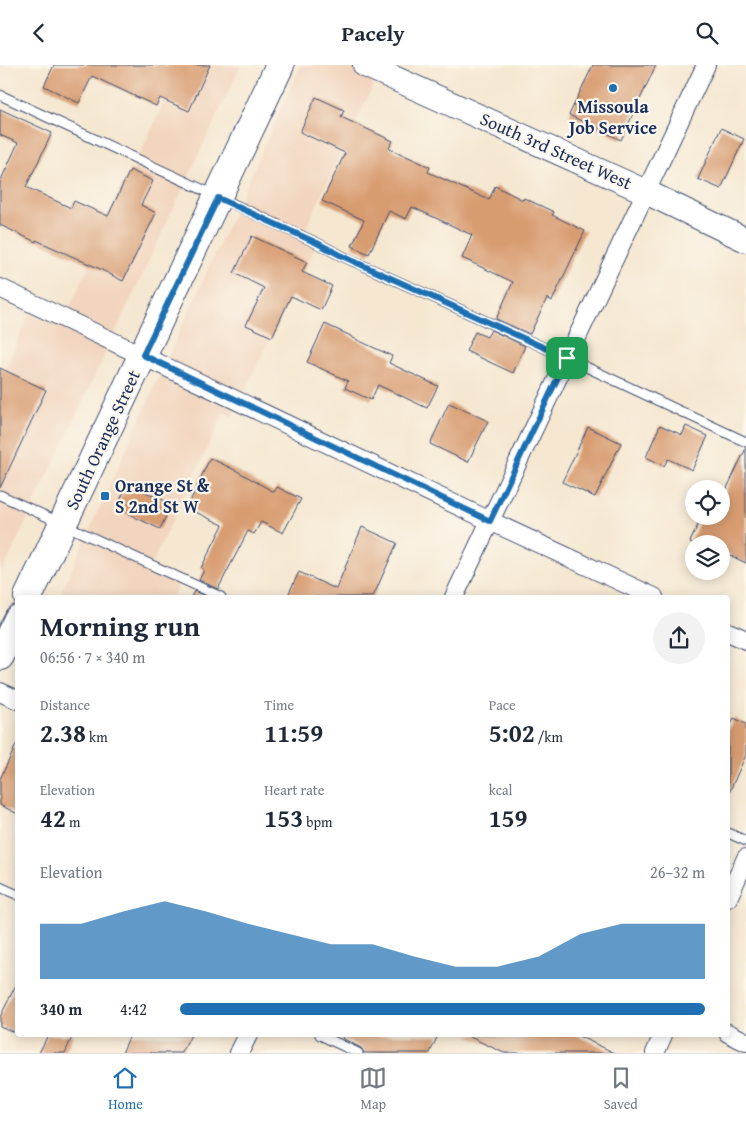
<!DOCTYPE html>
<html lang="en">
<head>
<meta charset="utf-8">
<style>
  body { margin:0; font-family:"Gentium Book Plus",serif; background:#f2f2f3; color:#1f2937; height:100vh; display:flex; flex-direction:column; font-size:19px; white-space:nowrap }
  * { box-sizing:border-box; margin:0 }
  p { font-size:16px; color:#747a83 }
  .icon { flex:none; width:28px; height:28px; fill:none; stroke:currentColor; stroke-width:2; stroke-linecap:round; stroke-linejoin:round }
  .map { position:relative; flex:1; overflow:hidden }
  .sheet { position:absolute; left:15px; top:530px; width:715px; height:442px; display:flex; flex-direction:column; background:#fff; border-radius:5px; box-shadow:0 2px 12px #0003 }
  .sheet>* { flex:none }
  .controls { position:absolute; left:685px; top:415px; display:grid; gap:10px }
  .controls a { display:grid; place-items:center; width:45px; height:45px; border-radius:50%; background:#fff; box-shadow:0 2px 12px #0003; font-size:25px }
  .pin { position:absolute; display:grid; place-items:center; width:42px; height:42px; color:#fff; margin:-21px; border-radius:10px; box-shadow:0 2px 8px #0006 }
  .round { display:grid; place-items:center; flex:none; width:52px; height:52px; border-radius:26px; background:#f2f2f3 }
  .overview { display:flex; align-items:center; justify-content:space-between; height:85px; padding:0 25px }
  h1 { font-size:28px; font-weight:700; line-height:38px }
  .figures { display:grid; grid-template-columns:repeat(3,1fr); gap:8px; height:85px; padding:5px 25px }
  .figures div { display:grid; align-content:center }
  .figures b { font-size:25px; font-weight:700 }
  .figures small { font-size:14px; font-weight:400 }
  .figures p { font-size:14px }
  .chart { height:140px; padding:10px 25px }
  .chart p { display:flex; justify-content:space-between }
  .chart svg { width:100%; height:90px; margin-top:5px; fill:#1f6fb2; opacity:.7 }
  ul { padding:0 25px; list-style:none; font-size:16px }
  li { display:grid; grid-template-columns:80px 60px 1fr; align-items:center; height:38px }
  li i { height:12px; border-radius:6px; background:#1f6fb2 }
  header { display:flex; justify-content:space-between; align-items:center; height:65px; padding:0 25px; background:#fff; font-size:22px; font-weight:700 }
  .tabs { display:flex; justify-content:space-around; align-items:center; height:70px; border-top:1px solid #e0e1e3; background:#fff; font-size:14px; color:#747a83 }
  .tabs a { display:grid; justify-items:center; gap:2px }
  .tabs .active { color:#1f6fb2 }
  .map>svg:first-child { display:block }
  .built { fill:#f2d5be }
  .building { fill:#d89c71 }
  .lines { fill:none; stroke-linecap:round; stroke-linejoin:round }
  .service-casing { stroke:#3c4b6f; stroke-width:11 }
  .minor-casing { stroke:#3c4b6f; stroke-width:20 }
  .secondary-casing { stroke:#3c4b6f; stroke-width:26 }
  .primary-casing { stroke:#3c4b6f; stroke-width:30 }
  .service { stroke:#fff; stroke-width:9 }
  .minor { stroke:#fff; stroke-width:18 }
  .secondary { stroke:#fff; stroke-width:24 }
  .primary { stroke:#fff; stroke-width:28 }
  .route-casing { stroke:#fff; stroke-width:10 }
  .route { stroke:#1f6fb2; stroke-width:6 }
  .poi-dot { fill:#1f6fb2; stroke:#fbf7ec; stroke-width:2 }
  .labels { text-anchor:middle; stroke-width:4.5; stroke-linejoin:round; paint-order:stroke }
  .poi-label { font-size:18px; font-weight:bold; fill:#1b2f5e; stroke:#fbf7ec }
  .street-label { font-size:18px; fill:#1b2f5e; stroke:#fbf7ec }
</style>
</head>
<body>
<header><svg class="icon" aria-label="back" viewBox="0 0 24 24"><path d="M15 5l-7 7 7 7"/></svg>Pacely<svg class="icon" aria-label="search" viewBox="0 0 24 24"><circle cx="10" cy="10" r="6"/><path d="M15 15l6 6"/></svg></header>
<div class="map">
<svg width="746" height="988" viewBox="0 0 746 988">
  <rect width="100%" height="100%" fill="#fbf7ec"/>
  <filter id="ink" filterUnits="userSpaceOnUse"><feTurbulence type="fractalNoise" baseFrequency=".02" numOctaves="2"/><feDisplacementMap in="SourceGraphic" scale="10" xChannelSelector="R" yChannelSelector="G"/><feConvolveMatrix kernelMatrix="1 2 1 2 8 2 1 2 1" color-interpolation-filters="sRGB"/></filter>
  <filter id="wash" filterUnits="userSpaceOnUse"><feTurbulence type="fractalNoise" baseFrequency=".0096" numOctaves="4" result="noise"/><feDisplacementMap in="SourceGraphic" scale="20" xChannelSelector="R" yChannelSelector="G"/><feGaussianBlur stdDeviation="1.12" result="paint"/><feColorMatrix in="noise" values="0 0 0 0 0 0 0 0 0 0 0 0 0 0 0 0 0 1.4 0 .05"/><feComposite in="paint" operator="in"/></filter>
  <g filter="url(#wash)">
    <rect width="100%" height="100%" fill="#f5e7d0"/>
    <g class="built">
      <polygon points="181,0 241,0 0,512 0,317 34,239 65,253"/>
      <polygon points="301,0 383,0 302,171 317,178 232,352 224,348 151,500 181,514 173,532 59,532"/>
    </g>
    <g id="blocks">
      <g class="building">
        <polygon points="54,0 210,0 189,46 160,33 156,41 92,11 79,38 44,21"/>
        <polygon points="593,0 656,0 621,75 569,50"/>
        <polygon points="316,32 344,45 341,52 393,76 389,83 430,102 428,107 489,135 495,121 523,135 524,133 554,147 552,150 585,166 552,236 547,233 530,269 496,254 513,217 462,193 472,170 412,142 406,154 389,146 369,189 352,181 364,155 322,136 345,88 300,67"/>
        <polygon points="0,44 52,68 26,122 71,143 74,136 108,151 130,105 153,116 141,140 156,148 123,216 98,203 36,175 36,177 0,160 0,117 18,78 0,70"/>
        <polygon points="721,63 744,74 721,124 698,114"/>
        <polygon points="252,171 307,197 302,207 332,221 321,245 291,231 272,272 246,260 264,223 234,208"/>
        <polygon points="325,259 351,271 351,272 392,291 389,298 438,321 427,343 378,320 371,335 345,323 348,316 307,297"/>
        <polygon points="491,265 525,281 513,308 466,286 475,267 487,272"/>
        <polygon points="0,303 46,325 0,423"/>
        <polygon points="449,338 488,356 468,397 430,379"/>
        <polygon points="660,360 682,370 686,361 708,371 692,405 668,394 664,401 646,392"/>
        <polygon points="588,362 621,378 595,432 562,417"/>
        <polygon points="746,383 746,498 721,486 721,479 694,479 690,477 702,451 721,451 721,436"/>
        <polygon points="210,393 237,406 274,427 277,422 301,434 283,468 261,457 254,469 248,466 218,524 199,515 204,505 201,503 223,460 187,443"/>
        <polygon points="128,419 172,439 160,464 116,443"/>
        <polygon points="362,462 397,478 373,532 287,532 299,507 336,524"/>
        <polygon points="194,526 207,532 191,532"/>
        <polygon points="734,653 746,659 746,690 728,730 728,666"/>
        <polygon points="18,676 18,749 0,740 0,714"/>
        <polygon points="18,916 18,969 0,961 0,952"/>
        <polygon points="48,970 73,970 65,988 39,988"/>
        <polygon points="130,970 191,970 182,988 122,988"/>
        <polygon points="343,970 438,970 430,988 364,988 361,983 342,973"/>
        <polygon points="466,970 576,970 615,988 504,988"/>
      </g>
    </g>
  </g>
  <g filter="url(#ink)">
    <use href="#blocks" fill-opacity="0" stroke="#3c4b6f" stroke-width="1"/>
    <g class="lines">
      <g class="service-casing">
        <g id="service">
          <polyline points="0,30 317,178 342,191 567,293 746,377"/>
          <polyline points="0,430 221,532"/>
          <polyline points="728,768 746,776"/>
          <polyline points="0,822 18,830"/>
          <polyline points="320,970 358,988"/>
        </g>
      </g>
      <g class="minor-casing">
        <g id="minor">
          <polyline points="0,223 490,456 654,532"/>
          <polyline points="454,532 706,0"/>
          <polyline points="728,567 746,575"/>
          <polyline points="0,627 18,635"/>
          <polyline points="728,833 746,793"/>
          <polyline points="728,968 746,977"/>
          <polyline points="239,988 248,970"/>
          <polyline points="655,988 663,970"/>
        </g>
      </g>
      <g class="secondary-casing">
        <polyline id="secondary" points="365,0 646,127 746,175"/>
      </g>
      <g class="primary-casing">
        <g id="primary">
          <polyline points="28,532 280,0"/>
          <polyline points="0,591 18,554"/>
        </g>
      </g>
      <use href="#service" class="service"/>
      <use href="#minor" class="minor"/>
      <use href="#secondary" class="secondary"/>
      <use href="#primary" class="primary"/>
    </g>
  </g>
  <g class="lines" filter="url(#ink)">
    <g class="route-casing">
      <polygon id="route" points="218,133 317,178 342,191 567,293 490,456 143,290"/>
    </g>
    <use href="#route" class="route"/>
  </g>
  <g class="poi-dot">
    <circle cx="613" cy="23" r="5"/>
    <rect x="100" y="426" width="10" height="10" rx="2.5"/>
  </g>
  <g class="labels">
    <g class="poi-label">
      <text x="613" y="48">Missoula<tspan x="613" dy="21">Job Service</tspan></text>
      <text x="115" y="427" text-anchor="start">Orange St &amp;<tspan x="115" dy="21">S 2nd St W</tspan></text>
    </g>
    <g class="street-label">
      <text transform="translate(556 86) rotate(24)" y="6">South 3rd Street West</text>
      <text transform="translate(103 375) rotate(-65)" y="6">South Orange Street</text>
    </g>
  </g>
</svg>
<div class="controls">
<a><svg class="icon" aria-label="locate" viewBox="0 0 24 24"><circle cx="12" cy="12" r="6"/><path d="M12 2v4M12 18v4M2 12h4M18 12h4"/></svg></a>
<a><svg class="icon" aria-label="layers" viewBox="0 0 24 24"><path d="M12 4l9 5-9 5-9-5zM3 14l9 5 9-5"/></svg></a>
</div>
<div class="pin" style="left:567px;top:293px;background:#1e9e55"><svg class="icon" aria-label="arrive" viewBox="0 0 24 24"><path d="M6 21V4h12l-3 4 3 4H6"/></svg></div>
<section class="sheet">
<div class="overview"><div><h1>Morning run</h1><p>06:56 · 7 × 340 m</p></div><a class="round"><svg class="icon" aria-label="share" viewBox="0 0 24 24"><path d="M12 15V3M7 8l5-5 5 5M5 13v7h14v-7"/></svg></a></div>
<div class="figures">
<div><p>Distance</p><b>2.38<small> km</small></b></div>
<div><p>Time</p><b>11:59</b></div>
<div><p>Pace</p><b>5:02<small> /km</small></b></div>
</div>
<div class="figures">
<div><p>Elevation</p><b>42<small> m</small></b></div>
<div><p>Heart rate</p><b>153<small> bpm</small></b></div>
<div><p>kcal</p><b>159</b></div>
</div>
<div class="chart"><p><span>Elevation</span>26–32 m</p>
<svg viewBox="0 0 160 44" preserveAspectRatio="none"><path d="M0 44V17L10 17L20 11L30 6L40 11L50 17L60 22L70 27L80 27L90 33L100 38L110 38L120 33L130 22L140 17L150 17L160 17V44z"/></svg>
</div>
<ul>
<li><b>340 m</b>4:42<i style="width:100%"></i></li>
</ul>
</section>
</div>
<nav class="tabs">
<a class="active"><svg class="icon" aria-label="home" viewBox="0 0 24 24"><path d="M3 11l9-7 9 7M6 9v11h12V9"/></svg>Home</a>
<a><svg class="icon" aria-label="map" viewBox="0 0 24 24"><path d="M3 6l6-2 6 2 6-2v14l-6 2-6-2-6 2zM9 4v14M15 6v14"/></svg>Map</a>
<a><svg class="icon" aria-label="saved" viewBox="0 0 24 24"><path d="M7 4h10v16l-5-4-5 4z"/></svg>Saved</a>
</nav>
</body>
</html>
